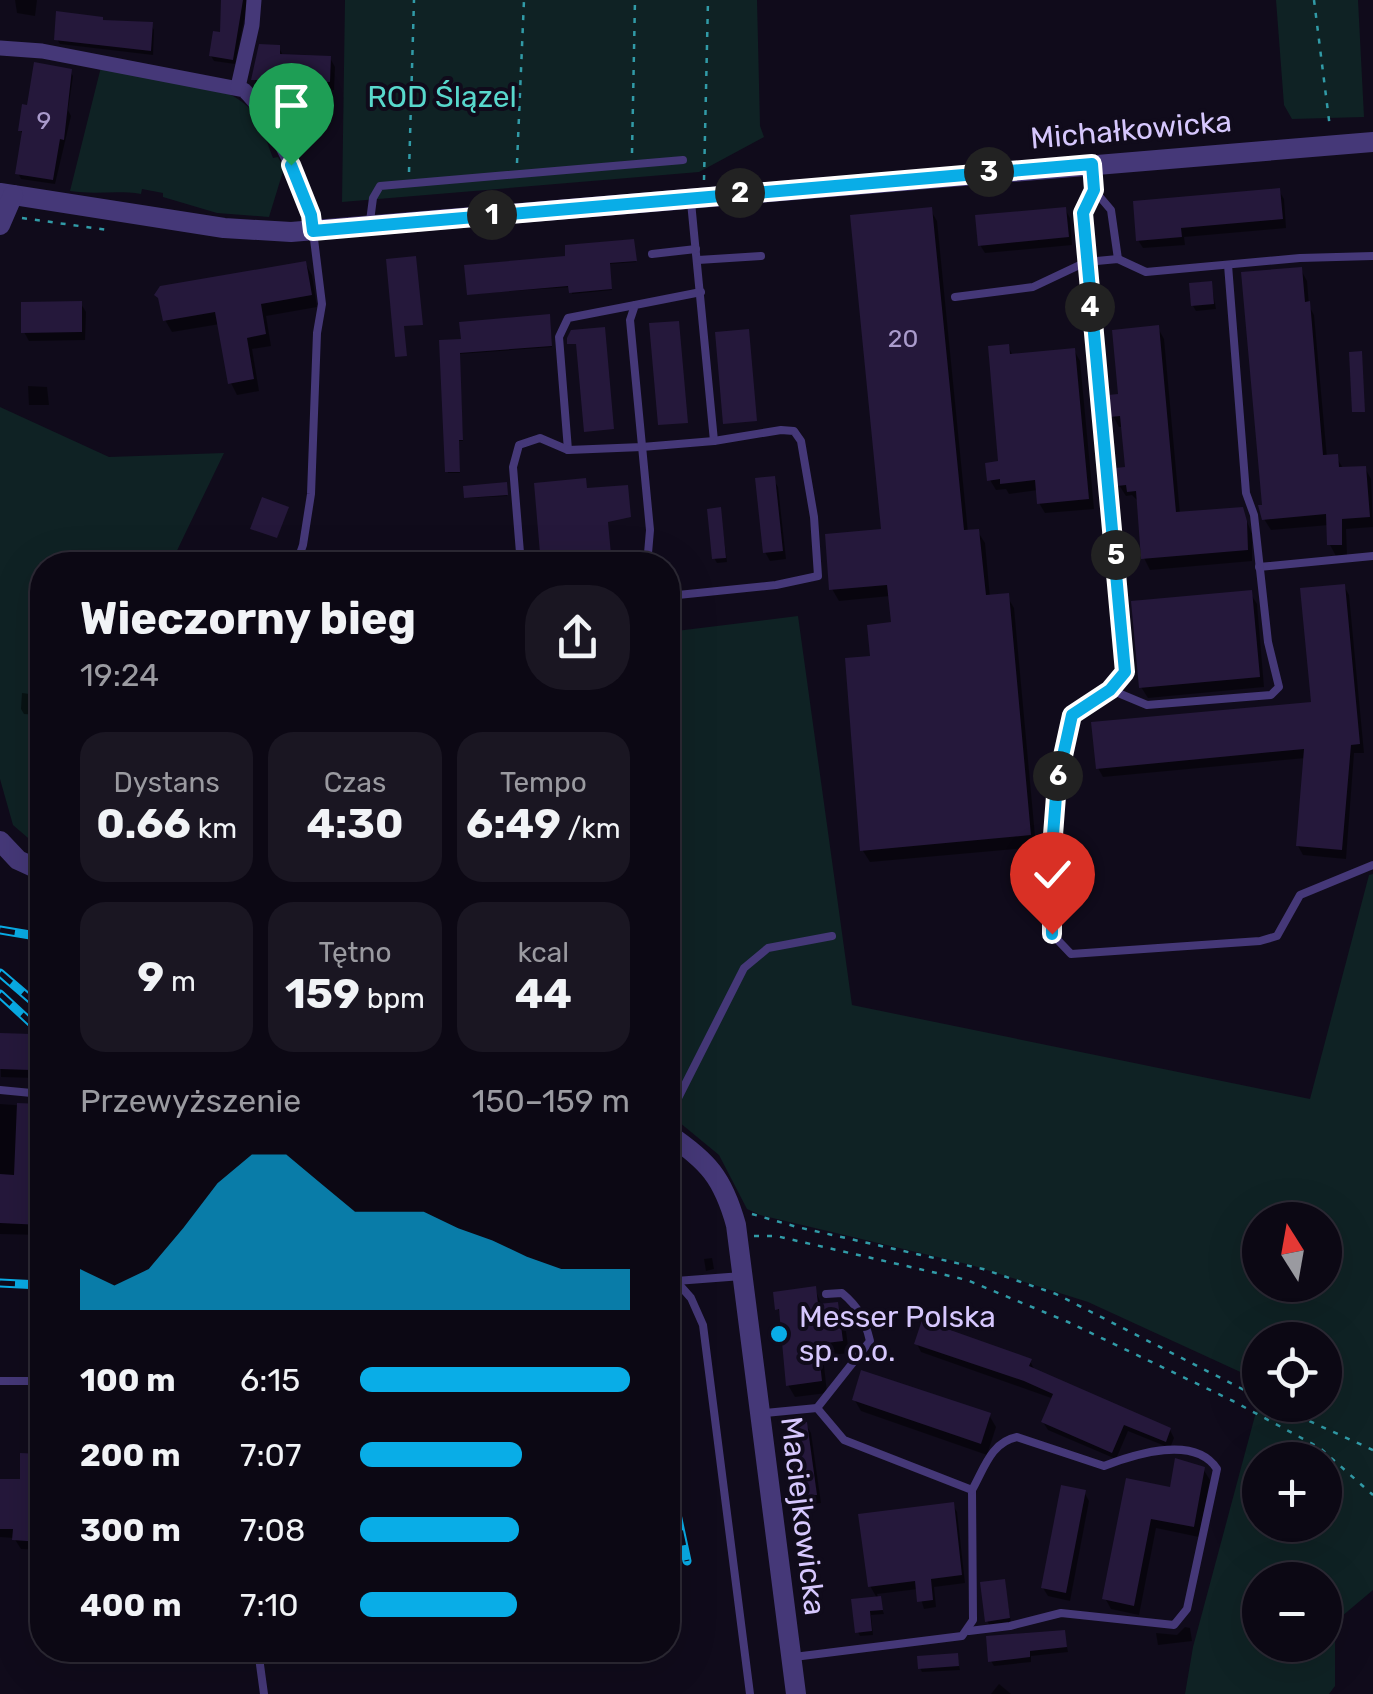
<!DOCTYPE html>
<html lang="pl">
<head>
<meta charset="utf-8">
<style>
  body { margin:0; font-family:Rubik,sans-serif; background:#1a1622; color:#f1f3f6; height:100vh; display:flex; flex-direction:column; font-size:38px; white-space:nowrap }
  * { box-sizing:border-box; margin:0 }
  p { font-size:32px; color:#9a9aa0 }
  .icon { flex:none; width:55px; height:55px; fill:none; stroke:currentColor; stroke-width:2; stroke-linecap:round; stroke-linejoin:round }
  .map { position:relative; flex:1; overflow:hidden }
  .sheet { position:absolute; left:30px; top:552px; width:650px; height:1110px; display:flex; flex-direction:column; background:#0c0814; border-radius:40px; box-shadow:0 10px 40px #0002,0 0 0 2px #2c2934 }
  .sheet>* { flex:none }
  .needle { width:65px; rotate:349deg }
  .tools { position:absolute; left:1242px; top:1202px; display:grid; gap:20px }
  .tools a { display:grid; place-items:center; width:100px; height:100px; border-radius:50%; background:#0c0814; box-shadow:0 10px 40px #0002,0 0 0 2px #2c2934; font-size:50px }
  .pin { position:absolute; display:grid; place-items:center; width:85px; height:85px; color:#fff; margin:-102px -42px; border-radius:50% 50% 50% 0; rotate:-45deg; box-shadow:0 0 10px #0007 }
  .pin .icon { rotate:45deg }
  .km { position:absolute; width:50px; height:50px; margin:-25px; border-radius:50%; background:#222; color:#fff; font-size:28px; line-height:50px; text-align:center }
  .round { display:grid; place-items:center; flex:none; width:105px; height:105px; border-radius:40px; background:#1a1622 }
  .head { display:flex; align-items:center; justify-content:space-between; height:170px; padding:0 50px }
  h1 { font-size:45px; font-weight:700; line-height:75px }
  .stats { display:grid; grid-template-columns:repeat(3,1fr); gap:15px; height:170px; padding:10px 50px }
  .stats div { display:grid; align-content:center; border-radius:25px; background:#1a1622; text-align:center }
  .stats b { font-size:42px; font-weight:700 }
  .stats small { font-size:28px; font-weight:400 }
  .stats p { font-size:28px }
  .chart { height:280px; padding:20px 50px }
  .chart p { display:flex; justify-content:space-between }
  .chart svg { width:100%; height:180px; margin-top:10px; fill:#09ade7; opacity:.7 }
  ul { padding:0 50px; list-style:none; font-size:32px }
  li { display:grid; grid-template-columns:160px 120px 1fr; align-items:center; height:75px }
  li i { height:25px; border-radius:12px; background:#09ade7 }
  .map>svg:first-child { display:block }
  .green { fill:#0f2224; fill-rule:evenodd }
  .shadow { fill:#0007 }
  .building { fill:#25183b }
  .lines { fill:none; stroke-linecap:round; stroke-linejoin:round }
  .path { stroke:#319ba7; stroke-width:2.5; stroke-dasharray:5 8; stroke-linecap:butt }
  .service { stroke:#453878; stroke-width:8 }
  .minor { stroke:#453878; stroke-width:15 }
  .tertiary { stroke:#453878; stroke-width:20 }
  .rail-casing { stroke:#09ade7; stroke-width:9 }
  .rail { stroke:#100b1b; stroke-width:5; stroke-dasharray:15; stroke-linecap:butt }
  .route-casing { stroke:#fff; stroke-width:20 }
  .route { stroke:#09ade7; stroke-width:12 }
  .poi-dot { fill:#09ade7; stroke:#100b1b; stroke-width:4 }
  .labels { text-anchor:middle; stroke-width:8; stroke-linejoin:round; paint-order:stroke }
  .number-label { font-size:25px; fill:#aa9bcc }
  .park-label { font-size:30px; fill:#58d8cc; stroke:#100b1b }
  .street-label { font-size:30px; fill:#d6c7fd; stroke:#100b1b }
  .poi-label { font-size:30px; fill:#d6c7fd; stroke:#100b1b; text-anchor:start }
</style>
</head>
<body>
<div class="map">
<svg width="1373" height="1694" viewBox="0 0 1373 1694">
  <rect width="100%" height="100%" fill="#100b1b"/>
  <g class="green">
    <polygon points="345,0 757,0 760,126 764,137 699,172 342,202"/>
    <polygon points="1276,0 1358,0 1364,117 1292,119 1284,105"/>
    <path d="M101 67 229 94C261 110 261 128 273 158L278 157 284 168 269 217 217 213 163 197V193L142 189 141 194C117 190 95 195 70 191Z"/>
    <polygon points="0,407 109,457 224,453 170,565 42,565 42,850 13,825 0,779"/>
    <path d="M798 616 852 1005 1310 1099 1369 875 1373 874V1590L1335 1622V1686L1329 1694H1185L1193 1647 1260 1397V1405H1325V1340H1260V1381L1088 1302 971 1265 760 1215 747 1209 719 1155 668 1113V632ZM1260 1220H1325V1285H1260ZM1260 1460H1325V1525H1260ZM1260 1580H1325V1645H1260Z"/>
  </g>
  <g class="shadow">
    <polygon points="15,0 37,0 35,16 17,13"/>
    <polygon points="223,0 248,0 235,64 214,61 211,56 222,35"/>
    <polygon points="103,22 151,25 154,30 153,55 60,44 57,39"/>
    <polygon points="279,48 284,57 330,58 335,67 334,90 259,88 254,79"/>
    <polygon points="70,71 73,76 68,110 71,116 55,184 21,179 18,173 24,136 20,130 29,108"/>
    <polygon points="1279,191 1284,199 1286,228 1184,237 1185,245 1143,248 1138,240"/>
    <polygon points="930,209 937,221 968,533 978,532 985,543 990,598 1007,596 1014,608 1036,847 870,862 863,851 873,658 893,625 890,596 839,601 832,589 884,532"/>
    <polygon points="1065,209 1070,218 1072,245 985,253 980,245"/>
    <polygon points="634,244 636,262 609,264 612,290 572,294 571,287 470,294 568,258"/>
    <polygon points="305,263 312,275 317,307 266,316 271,346 252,349 259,391 237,395 231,383 220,324 172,332 165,320"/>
    <polygon points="1301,270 1307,281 1309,306 1314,315 1327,458 1336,457 1343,468 1365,468 1371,479 1373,527 1346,529 1347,555 1336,556 1330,545 1329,525 1271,530 1264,519"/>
    <polygon points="1211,283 1216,309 1196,311 1193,306"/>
    <polygon points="81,304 86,312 85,340 29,341 24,332"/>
    <polygon points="550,318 552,347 459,354 463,441 458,441 460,473 448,473 441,343 463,342"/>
    <polygon points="1158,328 1164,339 1180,514 1242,509 1252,534 1252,561 1150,570 1144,558 1139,502 1132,495 1126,496 1119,485 1128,469 1123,427 1119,427 1113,416"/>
    <polygon points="1008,346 1013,356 1074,350 1080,361 1094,509 1045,513 1039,503 1038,490 1009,494 1006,489 996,490 990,480 1001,464"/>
    <polygon points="28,386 47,387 49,405 29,405"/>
    <polygon points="773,479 778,487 786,559 770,561 765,552"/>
    <polygon points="506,486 507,496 467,498"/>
    <polygon points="720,510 727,562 717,563 714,558"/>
    <polygon points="1344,586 1349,595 1364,753 1354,753 1346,859 1303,855 1298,846 1306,758 1103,777 1098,768 1314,704"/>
    <polygon points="1250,593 1257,604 1264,687 1148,698 1141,687"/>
    <polygon points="22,693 37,695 40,700 38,715 24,714 21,709"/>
    <polygon points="0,1035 30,1036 35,1045 34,1078 1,1077"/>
    <polygon points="0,1104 42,1107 42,1235 0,1234"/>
    <polygon points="712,1258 714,1269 706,1271 704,1259"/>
    <polygon points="815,1289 822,1306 837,1305 844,1317 849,1353 823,1356 827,1393 795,1397 788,1385 782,1317 778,1309"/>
    <polygon points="917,1344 1030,1361 1034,1369 1170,1430 1174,1438 1170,1448 1128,1431 1116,1459 1048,1430 1043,1422 1054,1399 921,1352"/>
    <polygon points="854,1399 989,1415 996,1427 987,1455 861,1411"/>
    <polygon points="806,1425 811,1433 821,1503 805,1505 800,1496"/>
    <polygon points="22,1455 42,1456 42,1559 39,1550 21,1549 14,1538 0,1537 0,1481 22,1482"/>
    <polygon points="1203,1469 1210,1480 1199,1537 1156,1528 1139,1615 1111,1609 1105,1598 1127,1481 1172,1490"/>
    <polygon points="1084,1492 1089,1501 1070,1601 1048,1596 1043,1588"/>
    <polygon points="952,1504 957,1512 965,1583 934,1587 936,1607 924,1609 918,1589 877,1594 884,1614 871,1615 873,1635 860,1636 858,1632 877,1598 870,1586"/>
    <polygon points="1004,1581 1011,1623 990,1626 987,1621"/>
    <polygon points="1185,1627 1190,1628 1192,1641 1158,1645 1156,1633 1177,1635"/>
    <polygon points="1064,1632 1068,1652 1031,1656 1031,1662 994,1666 991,1661"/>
    <polygon points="957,1656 960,1670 922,1672 920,1668"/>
    <polygon points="999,1684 1011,1694 991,1694"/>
  </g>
  <g class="building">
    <polygon points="221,0 243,0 233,60 209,56 213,31 220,32"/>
    <polygon points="56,11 103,17 103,20 153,22 151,51 54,40"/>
    <polygon points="259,44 280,45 280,54 331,56 330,82 251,80"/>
    <polygon points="34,62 72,69 64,140 60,139 53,180 15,174 22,131 18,131 22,104 27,105"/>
    <polygon points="1280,188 1283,219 1181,228 1182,237 1136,241 1133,201"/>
    <polygon points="932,207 964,530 979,529 986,595 1009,593 1031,835 860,851 845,658 870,656 867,625 891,622 887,585 829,590 825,534 881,529 850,215"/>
    <polygon points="1066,207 1069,237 978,246 975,215"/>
    <polygon points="634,239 637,261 610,263 612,289 569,293 568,286 467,295 464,265 565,256 565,245"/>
    <polygon points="416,256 423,325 404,326 407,356 395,357 386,259"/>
    <polygon points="306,261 312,295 261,304 266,334 247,338 254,379 228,384 215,312 163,321 158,298 154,295 160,286"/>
    <polygon points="1302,267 1305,302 1310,301 1323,455 1338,454 1339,467 1366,466 1370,517 1342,519 1342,545 1327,545 1326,514 1262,520 1258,505 1262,505 1241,272"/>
    <polygon points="1212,281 1214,304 1191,306 1189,283"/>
    <polygon points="82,301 82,332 21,333 21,302"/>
    <polygon points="550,314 552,346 460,353 463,440 459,440 460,472 445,472 439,340 461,339 459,322"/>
    <polygon points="679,321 688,423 658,425 649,323"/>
    <polygon points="1159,325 1176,512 1243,507 1247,521 1248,550 1141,559 1136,491 1127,492 1126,485 1117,486 1115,468 1125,467 1120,416 1110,417 1108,395 1118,394 1112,330"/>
    <polygon points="605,327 614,429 584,432 576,344 567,344 567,338 571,330"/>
    <polygon points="749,329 757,421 723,424 715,332"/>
    <polygon points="1009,344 1010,354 1075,348 1089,499 1037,504 1035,480 1000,484 1000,479 987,481 985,463 998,461 988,346"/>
    <polygon points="1362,351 1365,412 1352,412 1349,352"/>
    <polygon points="775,476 783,551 763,553 755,478"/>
    <polygon points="586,478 587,488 628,485 631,517 608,522 612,565 541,565 534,483"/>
    <polygon points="507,482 508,495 464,498 463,486"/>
    <polygon points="262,497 289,507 277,538 250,529"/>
    <polygon points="721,507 726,558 712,559 707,509"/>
    <polygon points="1345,584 1360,744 1351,745 1342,850 1296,846 1304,749 1096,769 1091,722 1311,702 1300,588"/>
    <polygon points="1252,590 1260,677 1139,688 1131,601"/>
    <polygon points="0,1033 32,1034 31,1070 0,1069"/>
    <polygon points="17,1103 42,1104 42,1225 0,1223 0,1174 14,1175"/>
    <polygon points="816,1286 818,1304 838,1302 843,1341 818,1344 822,1381 786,1386 779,1309 775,1310 773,1292"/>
    <polygon points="922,1320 1032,1359 1029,1366 1171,1428 1166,1442 1124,1425 1112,1453 1041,1422 1053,1394 1024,1381 914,1344"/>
    <polygon points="861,1370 991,1413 981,1444 852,1400"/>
    <polygon points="807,1422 817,1495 798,1497 788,1425"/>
    <polygon points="20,1453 42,1454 42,1542 12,1540 13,1529 0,1529 0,1479 20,1479"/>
    <polygon points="1175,1458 1205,1467 1194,1527 1151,1519 1134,1606 1102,1599 1126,1478 1170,1487"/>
    <polygon points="1061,1485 1086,1490 1066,1593 1041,1588"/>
    <polygon points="954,1502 962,1575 931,1579 933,1600 917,1602 915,1581 868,1587 858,1514"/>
    <polygon points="1005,1579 1010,1618 985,1622 980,1582"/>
    <polygon points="881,1596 883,1610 870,1611 872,1631 855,1633 851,1599"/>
    <polygon points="1065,1630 1067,1647 1030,1651 1030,1657 988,1662 986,1636"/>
    <polygon points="958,1653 959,1666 918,1669 917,1656"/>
  </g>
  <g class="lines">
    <g class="path">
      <polyline points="1314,0 1330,128"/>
      <polyline points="632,153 635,0"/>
      <polyline points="517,163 524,0"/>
      <polyline points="409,172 414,0"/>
      <polyline points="704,180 708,0"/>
      <polyline points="22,218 108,230"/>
      <polyline points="752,1214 797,1227 983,1269 1056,1294 1260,1398"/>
      <polyline points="754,1236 776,1236 967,1280 1068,1322 1233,1401 1320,1448 1373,1495"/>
      <polyline points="1274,1405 1373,1450"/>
    </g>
    <g class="service">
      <polyline points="1092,167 1094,190 1083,213 1086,262 1125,672 1111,690 1072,715 1057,783 1051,848 1052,934 1071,954 1260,941 1277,936 1300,895 1373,865"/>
      <polyline points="1094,190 1111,210 1118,259"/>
      <polyline points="691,202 714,441"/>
      <polyline points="370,221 373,198 380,186 683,160"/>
      <polyline points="652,254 696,249"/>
      <polyline points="698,260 761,256"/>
      <polyline points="955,297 1033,287 1086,262 1118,259 1146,272 1300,258 1373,256"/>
      <polyline points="568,450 559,337 568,318 635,305"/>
      <polyline points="296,565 303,545 311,494 317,333 322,304 313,231"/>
      <polyline points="521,565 513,467 519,445 540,438 568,450 642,447 714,441 781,430 794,431 801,441 814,517 818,576 776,585 668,596"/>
      <polyline points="647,565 650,530 630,320 635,305 701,292"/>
      <polyline points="1259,567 1373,556"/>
      <polyline points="1111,690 1147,705 1271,695 1279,687 1268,642 1254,515 1246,493 1228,265"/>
      <polyline points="0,1090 42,1094"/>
      <polyline points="668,1118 744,968 768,948 832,936"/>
      <polyline points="668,1279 676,1281 742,1276"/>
      <polyline points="676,1281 691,1298 703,1325 750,1694"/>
      <polyline points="0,1381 42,1381"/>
      <path d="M817 1408 870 1341C865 1320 859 1307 842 1293L826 1294"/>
      <polyline points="765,1413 817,1408 844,1440 972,1490 973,1620 962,1636 794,1657"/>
      <path d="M969 1631 1010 1626 1061 1613 1174 1625 1187 1609 1217 1469C1195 1435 1135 1454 1104 1466L1017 1437C991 1442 984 1469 972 1490"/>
      <polyline points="258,1650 264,1694"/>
    </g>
    <g class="minor">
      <path d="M0 48 42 51 244 90C272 117 309 192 313 231"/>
      <polyline points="238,87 252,25 254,0"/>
    </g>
    <g class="tertiary">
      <polyline points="0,193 224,228 291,232 1373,142"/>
      <polyline points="0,225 13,195"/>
      <polyline points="0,841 18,860 42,871"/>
      <path d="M668 1134C708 1161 723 1178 736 1225L796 1694"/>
    </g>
    <g class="rail-casing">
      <g id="rail">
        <polyline points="0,930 42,937"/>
        <polyline points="0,973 42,1009"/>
        <polyline points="0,994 42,1033"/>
        <polyline points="0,1283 40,1285"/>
        <polyline points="668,1472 687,1561"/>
        <polyline points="668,1547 671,1562"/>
      </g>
    </g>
    <use href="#rail" class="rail"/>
  </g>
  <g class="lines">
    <g class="route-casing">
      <polyline id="route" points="291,165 311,215 313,231 1092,164 1094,190 1083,213 1125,672 1110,690 1072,715 1057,783 1052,848 1052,934"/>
    </g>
    <use href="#route" class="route"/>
  </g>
  <circle class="poi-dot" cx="779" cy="1334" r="10"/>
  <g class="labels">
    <g class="number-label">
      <text x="44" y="129">9</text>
      <text x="903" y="347">20</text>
    </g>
    <g class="park-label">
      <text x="442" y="107">ROD Ślązel</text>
    </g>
    <g class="street-label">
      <text transform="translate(1131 130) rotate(-5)" y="10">Michałkowicka</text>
      <text transform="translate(803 1516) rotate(83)" y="10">Maciejkowicka</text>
    </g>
    <g class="poi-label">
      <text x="799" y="1327">Messer Polska<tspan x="799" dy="34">sp. o.o.</tspan></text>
    </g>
  </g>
</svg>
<div class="tools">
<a><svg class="needle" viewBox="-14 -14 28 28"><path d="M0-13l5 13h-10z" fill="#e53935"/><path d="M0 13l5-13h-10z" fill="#9a9aa0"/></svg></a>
<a><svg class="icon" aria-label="locate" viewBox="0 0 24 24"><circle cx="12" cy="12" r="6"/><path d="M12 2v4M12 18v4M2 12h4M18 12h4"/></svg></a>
<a>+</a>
<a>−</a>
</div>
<div class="pin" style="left:291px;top:165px;background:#1e9e55"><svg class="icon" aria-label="arrive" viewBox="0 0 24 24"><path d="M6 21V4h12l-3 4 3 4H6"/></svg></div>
<div class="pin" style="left:1052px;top:934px;background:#d93025"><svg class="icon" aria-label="check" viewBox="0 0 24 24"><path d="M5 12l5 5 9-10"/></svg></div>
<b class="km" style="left:492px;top:215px">1</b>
<b class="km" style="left:740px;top:193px">2</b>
<b class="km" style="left:989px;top:172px">3</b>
<b class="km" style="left:1090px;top:307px">4</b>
<b class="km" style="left:1116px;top:555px">5</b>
<b class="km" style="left:1058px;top:776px">6</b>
<section class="sheet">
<div class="head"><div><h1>Wieczorny bieg</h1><p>19:24</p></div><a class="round"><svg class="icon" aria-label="share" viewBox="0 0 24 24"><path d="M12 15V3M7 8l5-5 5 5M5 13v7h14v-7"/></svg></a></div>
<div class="stats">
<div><p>Dystans</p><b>0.66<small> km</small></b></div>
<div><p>Czas</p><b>4:30</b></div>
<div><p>Tempo</p><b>6:49<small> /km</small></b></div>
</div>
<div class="stats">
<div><b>9<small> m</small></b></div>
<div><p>Tętno</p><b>159<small> bpm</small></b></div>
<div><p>kcal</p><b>44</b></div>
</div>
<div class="chart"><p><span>Przewyższenie</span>150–159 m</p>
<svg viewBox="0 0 160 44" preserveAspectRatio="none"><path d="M0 44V34L10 38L20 34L30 24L40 13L50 6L60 6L70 13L80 20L90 20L100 20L110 24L120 27L130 31L140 34L150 34L160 34V44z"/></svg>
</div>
<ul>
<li><b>100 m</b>6:15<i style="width:100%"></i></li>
<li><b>200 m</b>7:07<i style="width:60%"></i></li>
<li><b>300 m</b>7:08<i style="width:59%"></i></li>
<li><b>400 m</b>7:10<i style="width:58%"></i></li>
</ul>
</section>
</div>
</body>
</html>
